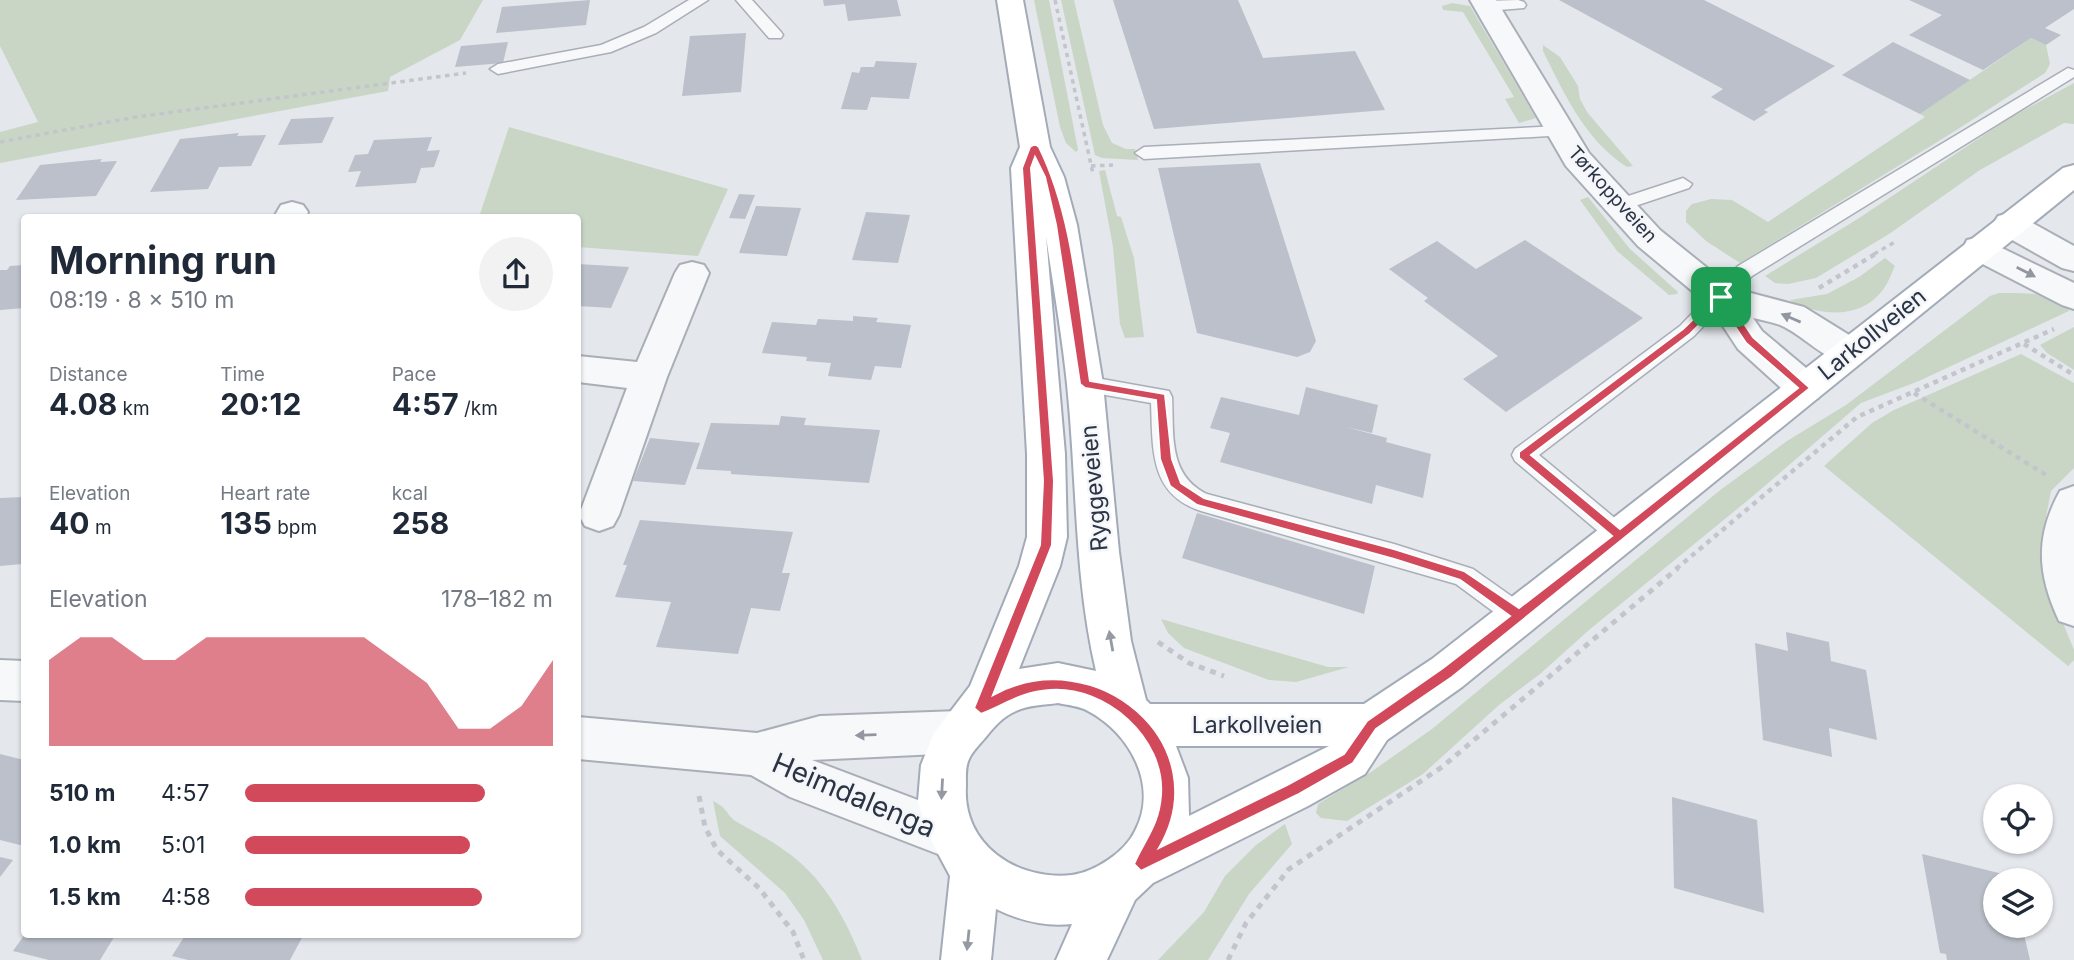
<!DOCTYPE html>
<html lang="en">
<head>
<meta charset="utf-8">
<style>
  body { margin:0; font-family:Inter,sans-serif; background:#f2f2f3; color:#1f2937; height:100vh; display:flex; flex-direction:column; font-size:26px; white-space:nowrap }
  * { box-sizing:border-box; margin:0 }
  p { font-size:23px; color:#747a83 }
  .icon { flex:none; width:38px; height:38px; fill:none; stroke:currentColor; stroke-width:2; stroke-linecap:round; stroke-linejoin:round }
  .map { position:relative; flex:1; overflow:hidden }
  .side { position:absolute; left:21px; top:214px; width:560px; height:724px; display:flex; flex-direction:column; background:#fff; border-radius:7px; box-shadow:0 2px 5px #0004 }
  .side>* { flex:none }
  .tools { position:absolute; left:1983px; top:784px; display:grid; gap:14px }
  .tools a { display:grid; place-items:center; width:70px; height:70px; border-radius:50%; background:#fff; box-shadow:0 2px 5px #0004; font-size:35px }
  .pin { position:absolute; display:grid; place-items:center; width:60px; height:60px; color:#fff; margin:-30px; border-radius:14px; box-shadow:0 4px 10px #0006 }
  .round { display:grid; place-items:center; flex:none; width:74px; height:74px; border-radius:37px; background:#f2f2f3 }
  .summary { display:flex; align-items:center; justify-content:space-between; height:119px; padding:0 28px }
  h1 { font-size:38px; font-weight:700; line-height:52px }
  .metrics { display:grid; grid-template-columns:repeat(3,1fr); gap:10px; height:119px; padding:7px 28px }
  .metrics div { display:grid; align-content:center }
  .metrics b { font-size:30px; font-weight:700 }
  .metrics small { font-size:19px; font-weight:400 }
  .metrics p { font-size:19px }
  .chart { height:196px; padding:14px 28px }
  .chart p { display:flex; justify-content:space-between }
  .chart svg { width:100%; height:126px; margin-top:7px; fill:#d1495b; opacity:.7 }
  ul { padding:0 28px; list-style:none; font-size:23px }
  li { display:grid; grid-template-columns:112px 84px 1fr; align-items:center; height:52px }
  li i { height:18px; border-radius:9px; background:#d1495b }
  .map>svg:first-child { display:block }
  .green { fill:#c9d6c5 }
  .building { fill:#bbc0ca }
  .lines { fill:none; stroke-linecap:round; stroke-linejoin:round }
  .service-casing { stroke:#a9aeb7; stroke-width:3 }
  .minor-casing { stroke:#a9aeb7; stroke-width:4 }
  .primary-casing { stroke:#a3abb8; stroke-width:4 }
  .path-far2 { stroke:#c2c5cb; stroke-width:3.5; stroke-dasharray:4.5 4.5; stroke-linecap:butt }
  .path-far1 { stroke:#c2c5cb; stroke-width:4.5; stroke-dasharray:5 5; stroke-linecap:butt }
  .path { stroke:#c2c5cb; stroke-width:5; stroke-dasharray:6 6; stroke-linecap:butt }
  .service { fill:#f7f8fa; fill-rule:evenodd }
  .minor { fill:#f7f8fa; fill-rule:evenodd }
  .primary { fill:#fff; fill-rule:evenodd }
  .oneway { fill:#9196a0 }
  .oneway2 { fill:#959aa2 }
  .route { fill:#d1495b; stroke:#fff; stroke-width:2; fill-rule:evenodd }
  .labels { text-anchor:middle; stroke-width:5; stroke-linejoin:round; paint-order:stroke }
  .far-street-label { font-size:19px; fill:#2b3445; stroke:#f4f6f9 }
  .street-label { font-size:23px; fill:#2b3445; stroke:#f4f6f9 }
  .near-street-label { font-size:28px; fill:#2b3445; stroke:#f4f6f9 }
</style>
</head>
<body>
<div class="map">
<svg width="2074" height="960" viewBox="0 0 2074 960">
  <rect width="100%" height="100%" fill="#e4e7ec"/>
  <g class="green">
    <polygon points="0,0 483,0 460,40 390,77 388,91 0,163 0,132 38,122 0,46"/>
    <polygon points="1034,0 1049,0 1078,150 1076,152 1066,143 1060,127"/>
    <polygon points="1061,0 1074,0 1103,125 1112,143 1126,149 1135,149 1138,160 1102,158 1095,155"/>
    <polygon points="1452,3 1470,6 1536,118 1519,123 1505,99 1514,97 1463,12 1443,10 1442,6"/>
    <polygon points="2031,38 2046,45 2050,64 2045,73 1955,131 1740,263 1706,241 1686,222 1686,211 1692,204 1711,199 1732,200 1768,222 1925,117 1920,114"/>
    <path d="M1543 45 1560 57 1578 86 1580 99 1587 112 1633 166 1627 167C1585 140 1565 95 1543 51Z"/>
    <polygon points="2074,83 2074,124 2064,123 1980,170 1889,234 1816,278 1788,284 1775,283 1765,276 1856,220 2011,117"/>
    <polygon points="509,127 728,189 698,256 578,247 578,217 479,217"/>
    <polygon points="1105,170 1117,216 1121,217 1134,258 1144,337 1125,338 1120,324 1113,247 1099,171"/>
    <polygon points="1588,197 1630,249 1678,292 1677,294 1669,295 1617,251 1580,200"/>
    <path d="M1885 258 1895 266C1891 274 1888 284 1882 291 1860 320 1817 316 1790 300L1827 294 1859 277Z"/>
    <path d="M1999 293C2017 293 2062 291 2069 311L1919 381 1861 403 1753 496 1589 630 1540 674 1499 705 1423 774 1347 821 1321 818 1316 813 1318 804 1371 772 1432 729 1719 491 1787 441 1846 405 1990 296Z"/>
    <polygon points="2074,327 2074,370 2047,353 2040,345"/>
    <polygon points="2021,354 2074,383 2074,468 2051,491 2041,543 2045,579 2074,650 2074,660 2068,666 1824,466 1872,423 1894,410"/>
    <polygon points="1161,619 1328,667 1349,667 1296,682 1269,680 1184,648 1168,633"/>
    <path d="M713 801C728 808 726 815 737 822 752 831 769 839 784 850 822 875 846 919 862 960H823L804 920 785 893 720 836Z"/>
    <polygon points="1285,824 1292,844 1249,894 1208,960 1158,960 1204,912 1225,876 1256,845"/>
  </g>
  <g class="building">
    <polygon points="590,0 586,25 496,33 502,7"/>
    <polygon points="823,0 897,0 901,16 848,21 845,4 824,6"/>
    <polygon points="1113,0 1238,0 1263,58 1355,51 1385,110 1154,129"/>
    <polygon points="1559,0 1704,0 1835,66 1764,110 1768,112 1754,121 1711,97 1723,89"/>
    <polygon points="1909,0 2074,0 2074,9 2045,28 2061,35 2046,45 2031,38 1983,70 1909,35 1942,15"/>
    <polygon points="746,33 741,92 682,96 690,36"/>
    <polygon points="508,42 503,63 455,67 461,46"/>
    <polygon points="1893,42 1970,80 1920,114 1842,75"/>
    <polygon points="876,61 917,63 909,99 871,97 867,110 841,109 852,72 859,73 861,67 874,67"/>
    <polygon points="334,117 322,143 278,145 291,119"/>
    <polygon points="239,133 237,136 266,135 251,166 219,167 208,189 150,192 180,139"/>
    <polygon points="432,137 427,151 440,150 434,167 421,168 416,183 355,187 361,171 348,172 355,155 368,154 374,140"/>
    <polygon points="102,159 100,162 117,161 96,196 16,200 40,165"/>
    <polygon points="1260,163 1316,341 1310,352 1297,357 1197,333 1158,168"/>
    <polygon points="739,194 755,195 745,219 729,218"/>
    <polygon points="756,206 801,208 787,256 739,253"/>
    <polygon points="866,212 910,215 898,263 852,260"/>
    <polygon points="1525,240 1643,318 1506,412 1463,379 1498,356 1424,301 1428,298 1389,269 1437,241 1476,269"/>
    <polygon points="578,264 629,267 611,308 578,306"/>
    <polygon points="24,265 24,308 0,310 0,270 7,270 10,266"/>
    <polygon points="853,316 878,318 876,322 911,325 901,368 875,366 871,380 828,376 831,363 806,361 807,357 762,353 772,322 816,325 818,319 853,321"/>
    <polygon points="1306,387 1378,405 1372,433 1346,427 1387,438 1386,442 1431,454 1423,498 1376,485 1372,504 1220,462 1230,433 1210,428 1221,397 1299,415"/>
    <polygon points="781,416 806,418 804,425 880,430 869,483 731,474 731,471 696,469 711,423 779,425"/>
    <polygon points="650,438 700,443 685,485 633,481"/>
    <polygon points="24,497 24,559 22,564 0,566 0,498"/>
    <polygon points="1197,513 1375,566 1364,614 1182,558"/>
    <polygon points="640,520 793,532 782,573 790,573 780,611 751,608 738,654 656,647 671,602 615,597 627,565 623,565"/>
    <polygon points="1786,632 1829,642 1831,661 1866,670 1877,740 1829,728 1832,757 1763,740 1755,643 1788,651"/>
    <polygon points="0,754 24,760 24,846 0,840"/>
    <polygon points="1672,797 1757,820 1764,913 1674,888"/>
    <polygon points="1922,854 2011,876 2012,880 1995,880 1995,926 2022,926 2030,960 1947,960 1946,954 1940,953"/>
    <polygon points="0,857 13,860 0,877"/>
    <polygon points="25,934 116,934 100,960 49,960 13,951"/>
    <polygon points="186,934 304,934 290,960 188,960 172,956"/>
  </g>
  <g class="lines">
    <g class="service-casing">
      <g id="service">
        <polygon points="689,0 708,0 656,33 611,52 498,74 490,69 498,64 601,45 644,27"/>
        <polygon points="736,0 752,0 781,32 783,35 781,38 769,38"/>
        <polygon points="1518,0 1524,2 1526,5 1524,8 1487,11 1479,6 1487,1"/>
        <polygon points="2068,68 2074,70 2074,77 1752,276 1694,336 1539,455 1628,529 1632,536 1628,543 1620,546 1612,543 1515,461 1512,455 1515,449 1680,326 1738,266"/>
        <polygon points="1560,126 1569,131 1566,135 1144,159 1135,153 1144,147"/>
        <polygon points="1683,178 1692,184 1689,188 1620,211 1613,209 1611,205 1613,201"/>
        <path d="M1085 376 1169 391 1172 397C1174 435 1168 475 1207 494L1394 544 1473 569 1528 608 1531 616 1528 624 1519 627 1510 624 1456 584 1201 511C1149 494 1153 449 1151 403L1077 390 1074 384 1077 378Z"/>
      </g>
    </g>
    <g class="minor-casing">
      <g id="minor">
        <path d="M1470 0H1496L1589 153 1660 230 1732 288 1804 307 1862 343 1868 352 1862 361C1831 371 1807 336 1780 325 1772 322 1762 320 1753 318L1762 331 1818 378 1823 388 1818 398 1805 402 1792 398 1738 349 1709 305 1638 246 1566 166Z"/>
        <polygon points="292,202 303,205 308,212 306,217 274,217 281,205"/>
        <polygon points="2009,213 2020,216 2074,246 2074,271 2062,268 1998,232 1993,224 1998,216"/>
        <polygon points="1979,237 2074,283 2074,309 2062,305 1967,256 1963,248 1967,240"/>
        <polygon points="692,262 704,265 709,273 667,377 619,515 613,526 599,531 585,526 579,515 627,388 578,382 578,356 637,362 675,273 680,265"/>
        <path d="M2074 486V626L2059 621C2037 574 2035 536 2060 491Z"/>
        <polygon points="0,660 24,661 24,701 0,700"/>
        <polygon points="959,711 975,717 981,732 975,747 959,753 812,760 968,819 975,836 968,853 951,859 790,797 751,775 578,759 578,717 757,733 820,716"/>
      </g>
    </g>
    <g class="primary-casing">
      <path id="primary" d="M997 0H1023L1050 147 1064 177 1077 225 1103 384 1119 552 1131 641 1146 700 1150 704H1364L1432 659 2063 168 2074 165V190L1462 687 1387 740 1365 774 1308 806 1153 883 1135 900 1107 960H1056L1072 924C1045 927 1021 921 996 909L991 960H941L950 876 927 833 918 801 921 765 934 733 970 686 1019 566 1027 537V454L1011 168 1020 147ZM1046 236C1053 285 1062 335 1067 384 1077 480 1074 577 1096 671L1058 663 1019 669 1060 566 1067 537 1065 454ZM1058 703C1067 705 1080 706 1088 711 1130 733 1159 786 1135 831 1125 852 1095 872 1072 875 1017 881 962 845 966 786 966 777 965 767 969 759 972 752 979 745 985 738 994 727 1002 717 1016 711 1028 705 1045 705 1058 703ZM1176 746H1329L1189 816 1188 778Z"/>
    </g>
    <g class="path-far2">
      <polyline points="1055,0 1093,174"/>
      <polyline points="0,142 136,117 466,73"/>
      <polyline points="1091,166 1113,165"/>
      <polyline points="1874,254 1895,242"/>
    </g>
    <g class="path-far1">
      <polyline points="1819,288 1877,253"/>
      <polyline points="2024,344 2074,375"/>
      <polyline points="1914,393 2046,475"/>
      <polyline points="1676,569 1857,417 2054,329"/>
    </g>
    <g class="path">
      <polyline points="1158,642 1189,663 1224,676"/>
      <polyline points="699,796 705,827 717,850 759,888 793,932 804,960"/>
      <polyline points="1228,960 1246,923 1289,869 1442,767 1678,568"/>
    </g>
    <use href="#service" class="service"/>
    <use href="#minor" class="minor"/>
    <use href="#primary" class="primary"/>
  </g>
  <defs><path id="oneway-solid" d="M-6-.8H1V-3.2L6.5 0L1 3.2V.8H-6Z" transform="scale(1.75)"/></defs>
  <g class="oneway">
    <use href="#oneway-solid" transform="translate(2026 272) rotate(27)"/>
    <use href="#oneway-solid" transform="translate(1791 318) rotate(-157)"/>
    <use href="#oneway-solid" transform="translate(866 735) rotate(178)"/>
  </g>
  <g class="oneway2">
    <use href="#oneway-solid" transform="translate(1111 641) rotate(-100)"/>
    <use href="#oneway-solid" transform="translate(942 789) rotate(93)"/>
    <use href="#oneway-solid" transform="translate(968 940) rotate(96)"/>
  </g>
  <path class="route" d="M1035 144 1039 147C1074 218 1078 303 1090 381L1165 394 1172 459 1181 483 1204 498 1394 549 1464 571 1519 608 1612 536 1519 458V452L1683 329 1718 295H1725L1753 337 1810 388 1452 677 1376 729 1353 763 1297 795 1141 871 1134 864C1145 839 1159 825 1161 795 1165 738 1106 686 1050 690 1020 692 1007 704 981 714L974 708 1040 545 1043 481 1022 168 1030 147ZM1035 157 1045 177 1056 225 1080 384 1085 388 1156 400 1160 459 1170 486 1197 505 1394 559 1460 580 1510 616 1443 668 1367 721 1344 754 1287 785 1159 848C1220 744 1096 639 993 695L1052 545 1054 481 1031 168ZM1720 304 1746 343 1798 388 1620 529 1531 455 1690 334Z"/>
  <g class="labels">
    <g class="far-street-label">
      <text transform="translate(1613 194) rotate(48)" y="7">Tørkoppveien</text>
    </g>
    <g class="street-label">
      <text transform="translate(1872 334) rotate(-39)" y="8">Larkollveien</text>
      <text transform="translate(1094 488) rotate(-95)" y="8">Ryggeveien</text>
      <text x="1257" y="733">Larkollveien</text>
    </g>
    <g class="near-street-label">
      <text transform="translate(854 795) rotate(23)" y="10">Heimdalenga</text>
    </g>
  </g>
</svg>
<div class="tools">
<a><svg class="icon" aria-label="locate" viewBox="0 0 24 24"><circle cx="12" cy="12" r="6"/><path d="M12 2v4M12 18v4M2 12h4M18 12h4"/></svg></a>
<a><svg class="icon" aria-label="layers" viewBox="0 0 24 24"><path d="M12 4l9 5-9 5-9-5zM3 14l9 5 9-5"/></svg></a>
</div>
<div class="pin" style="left:1721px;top:297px;background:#1e9e55"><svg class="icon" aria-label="arrive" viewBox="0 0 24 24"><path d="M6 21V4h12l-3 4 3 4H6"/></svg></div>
<section class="side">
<div class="summary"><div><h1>Morning run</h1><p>08:19 · 8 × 510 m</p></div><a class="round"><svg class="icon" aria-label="share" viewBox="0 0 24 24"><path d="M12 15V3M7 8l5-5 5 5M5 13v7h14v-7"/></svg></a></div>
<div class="metrics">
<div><p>Distance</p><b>4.08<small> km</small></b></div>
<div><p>Time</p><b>20:12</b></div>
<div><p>Pace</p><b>4:57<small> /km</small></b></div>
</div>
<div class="metrics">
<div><p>Elevation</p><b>40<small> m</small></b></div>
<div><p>Heart rate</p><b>135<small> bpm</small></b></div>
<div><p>kcal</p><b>258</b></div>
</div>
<div class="chart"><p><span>Elevation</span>178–182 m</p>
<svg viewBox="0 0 160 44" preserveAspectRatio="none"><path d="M0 44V14L10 6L20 6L30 14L40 14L50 6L60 6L70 6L80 6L90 6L100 6L110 14L120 22L130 38L140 38L150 30L160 14V44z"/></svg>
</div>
<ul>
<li><b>510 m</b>4:57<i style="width:78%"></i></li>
<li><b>1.0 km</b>5:01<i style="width:73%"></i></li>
<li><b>1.5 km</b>4:58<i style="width:77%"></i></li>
</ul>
</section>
</div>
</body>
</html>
